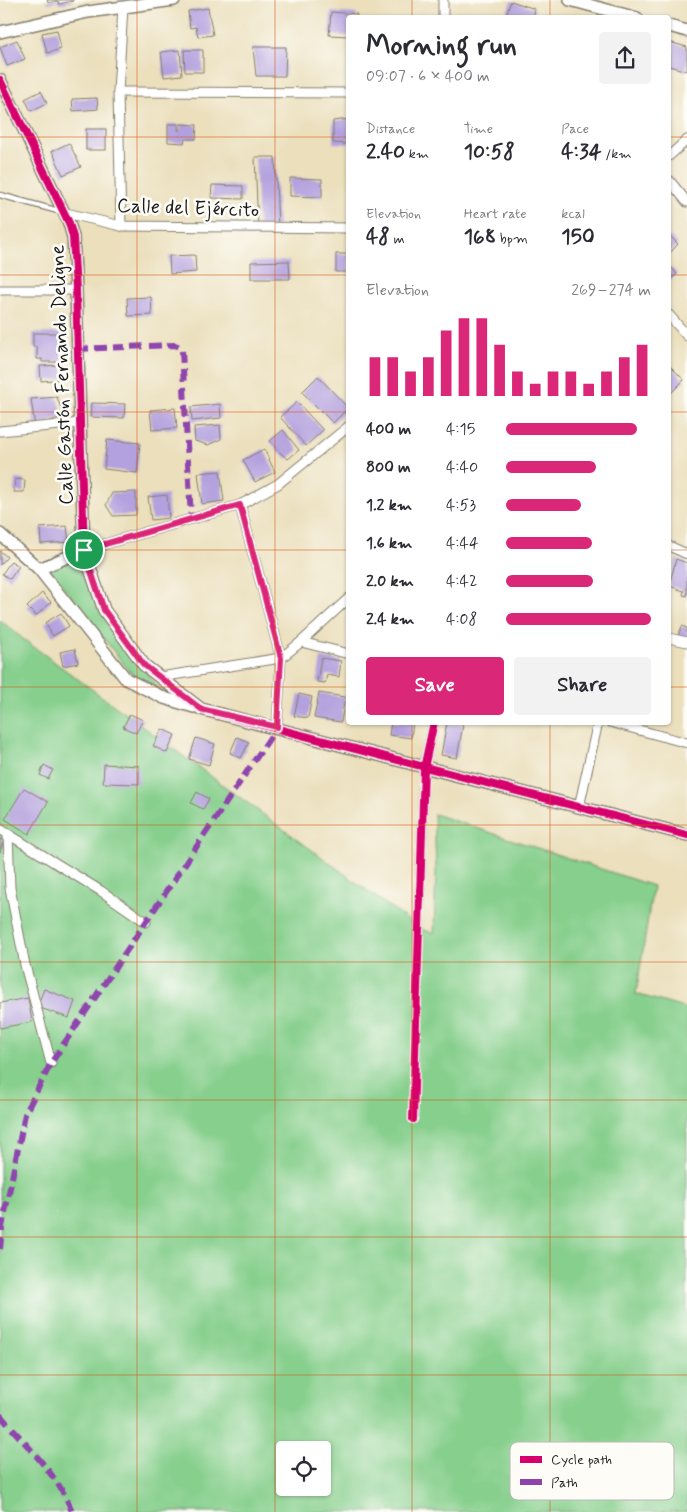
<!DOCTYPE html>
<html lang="en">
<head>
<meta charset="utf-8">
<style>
  body { margin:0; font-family:Mynerve,sans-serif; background:#f2f2f3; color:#2b2b33; height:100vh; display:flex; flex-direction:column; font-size:19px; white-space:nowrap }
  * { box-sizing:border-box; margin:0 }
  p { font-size:16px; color:#7c7c81 }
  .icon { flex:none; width:28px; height:28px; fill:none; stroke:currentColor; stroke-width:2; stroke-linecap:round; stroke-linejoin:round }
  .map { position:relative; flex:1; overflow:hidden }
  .side { position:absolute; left:346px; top:15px; width:325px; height:710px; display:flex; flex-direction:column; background:#fff; border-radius:5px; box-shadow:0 1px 4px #0004 }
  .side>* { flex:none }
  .controls { position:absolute; left:276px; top:1441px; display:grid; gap:10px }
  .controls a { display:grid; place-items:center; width:55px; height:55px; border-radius:5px; background:#fff; box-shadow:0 1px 4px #0004; font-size:25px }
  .pin { position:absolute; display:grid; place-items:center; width:42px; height:42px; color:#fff; margin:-21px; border:2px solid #fff; border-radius:50%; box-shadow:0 1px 5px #0007 }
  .round { display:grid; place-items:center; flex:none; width:52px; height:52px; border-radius:5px; background:#f2f2f3 }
  .summary { display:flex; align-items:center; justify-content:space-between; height:85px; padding:0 20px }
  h1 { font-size:28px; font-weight:700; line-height:38px }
  .stats { display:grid; grid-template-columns:repeat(3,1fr); gap:8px; height:85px; padding:5px 20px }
  .stats div { display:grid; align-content:center }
  .stats b { font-size:21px; font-weight:700 }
  .stats small { font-size:14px; font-weight:400 }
  .stats p { font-size:14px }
  .chart { height:140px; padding:10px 20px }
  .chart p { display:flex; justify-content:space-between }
  .chart svg { width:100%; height:90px; margin-top:5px; stroke:#db2777; stroke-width:6 }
  .action { display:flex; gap:10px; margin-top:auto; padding:10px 20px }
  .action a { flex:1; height:58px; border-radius:5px; background:#db2777; color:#fff; font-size:20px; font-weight:700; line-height:58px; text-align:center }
  .action a+a { background:#f2f2f3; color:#2b2b33 }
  ul { padding:0 20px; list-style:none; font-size:16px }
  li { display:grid; grid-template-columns:80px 60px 1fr; align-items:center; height:38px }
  li i { height:12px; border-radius:6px; background:#db2777 }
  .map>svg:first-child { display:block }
  .green { fill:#86cf8c; stroke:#517654; fill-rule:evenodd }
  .building { fill:#b3a0de }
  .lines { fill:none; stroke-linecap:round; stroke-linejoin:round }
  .service-casing { stroke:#847e6c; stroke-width:7 }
  .minor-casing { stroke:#847e6c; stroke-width:11 }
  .tertiary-casing { stroke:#847e6c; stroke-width:14 }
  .service { stroke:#fff; stroke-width:4.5 }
  .minor { stroke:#fff; stroke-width:9 }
  .tertiary { stroke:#fff; stroke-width:11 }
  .quiet { stroke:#8e44ad; stroke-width:6; stroke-dasharray:12 6; stroke-linecap:butt }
  .cycleway-casing { stroke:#fdfcf7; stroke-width:11 }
  .cycleway { stroke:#d6006c; stroke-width:8 }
  .route-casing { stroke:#fff; stroke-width:10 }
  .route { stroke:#db2777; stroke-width:6 }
  .grid { fill:none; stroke:#d4530e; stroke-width:1; stroke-opacity:0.55 }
  .labels { text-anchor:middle; stroke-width:5; stroke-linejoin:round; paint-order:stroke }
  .street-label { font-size:20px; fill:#1c1c1c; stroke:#fdfcf7 }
  .key { fill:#fdfcf7; stroke:#bab9b5; stroke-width:1 }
  .key-label { font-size:14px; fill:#1c1c1c }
</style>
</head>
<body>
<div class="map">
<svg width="687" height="1512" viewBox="0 0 687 1512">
  <rect width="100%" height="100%" fill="#fdfcf7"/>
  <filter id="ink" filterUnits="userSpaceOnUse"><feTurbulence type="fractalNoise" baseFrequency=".02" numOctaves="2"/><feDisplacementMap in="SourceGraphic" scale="10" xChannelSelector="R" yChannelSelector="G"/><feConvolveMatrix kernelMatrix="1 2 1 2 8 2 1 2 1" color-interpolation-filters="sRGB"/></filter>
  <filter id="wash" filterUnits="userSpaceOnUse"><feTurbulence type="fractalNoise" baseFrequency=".0096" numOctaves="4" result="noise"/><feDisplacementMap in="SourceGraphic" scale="20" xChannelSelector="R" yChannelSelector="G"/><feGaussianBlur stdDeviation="1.12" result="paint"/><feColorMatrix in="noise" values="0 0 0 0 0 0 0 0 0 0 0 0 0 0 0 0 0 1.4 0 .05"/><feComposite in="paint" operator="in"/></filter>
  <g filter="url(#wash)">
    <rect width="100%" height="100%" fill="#ebdfbc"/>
    <g class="green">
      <polygon points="74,560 92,595 129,654 165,694 129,671 50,569"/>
      <path d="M0 620 23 639 420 929 434 933 436 867 434 814 653 886 636 994 687 1009V1512H0ZM285 1450H322V1488H285Z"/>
    </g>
    <g id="blocks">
      <g class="building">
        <polygon points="47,0 73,0 73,1 59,4 58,1 48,3"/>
        <polygon points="511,1 535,9 533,18 505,18"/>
        <polygon points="208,8 213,35 198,37 196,27 190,28 188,11"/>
        <polygon points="331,12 357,14 356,18 349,18 349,36 329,35"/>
        <polygon points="57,30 61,49 47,53 42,33"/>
        <polygon points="17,40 25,59 7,66 0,47"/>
        <polygon points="669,42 687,47 687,71 669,66"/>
        <polygon points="253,47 286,47 285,76 256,76"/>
        <polygon points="180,50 182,75 164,77 161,52"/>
        <polygon points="184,50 203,50 203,72 185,72"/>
        <polygon points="41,91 47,103 31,111 25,99"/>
        <polygon points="97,98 98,109 73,111 72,99"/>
        <polygon points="349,119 349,144 333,143 333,121"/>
        <polygon points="168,124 178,124 178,130 180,130 180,124 197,125 196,139 185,139 184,143 168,142"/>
        <rect x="86" y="129" width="20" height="21"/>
        <polygon points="69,143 81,167 63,175 52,151"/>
        <polygon points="255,157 275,157 278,227 258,227"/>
        <polygon points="290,178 322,179 322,197 290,196"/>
        <polygon points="212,185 243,186 243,199 211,198"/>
        <polygon points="669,235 678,244 669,254"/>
        <rect x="336" y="254" width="13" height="18"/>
        <polygon points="195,255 196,272 170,274 169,256"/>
        <polygon points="289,261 290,279 251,279 251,262"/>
        <polygon points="672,268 677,274 669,281 669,271"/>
        <polygon points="151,297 152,315 128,316 127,298"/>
        <polygon points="33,333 63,333 63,362 42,362 42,359 37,359 37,347 33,347"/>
        <polygon points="63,365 64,379 41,381 40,366"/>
        <polygon points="669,365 684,380 669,395"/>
        <polygon points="318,376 348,408 333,423 302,392"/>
        <polygon points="57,397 64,416 35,427 31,399"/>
        <polygon points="297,402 323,430 306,446 280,417"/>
        <polygon points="91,403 125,404 124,418 90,417"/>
        <polygon points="220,404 221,418 192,421 191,407"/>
        <polygon points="175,408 177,428 152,430 150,410"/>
        <polygon points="220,425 221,439 208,445 195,441 194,427"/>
        <polygon points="283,430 299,450 288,459 278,451 270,441"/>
        <polygon points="107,440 140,443 137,473 104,469"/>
        <polygon points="264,449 275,472 255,482 243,460"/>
        <polygon points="220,471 224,501 202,504 198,473"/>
        <polygon points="15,479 25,480 24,492 14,492"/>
        <polygon points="136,492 136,515 113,516 106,505 112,493"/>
        <polygon points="167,495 169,518 151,520 148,497"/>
        <polygon points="67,526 69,542 41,544 40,528"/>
        <polygon points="0,551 7,557 0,565"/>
        <polygon points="676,559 687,563 687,596 683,595 684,591 669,586"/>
        <polygon points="11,561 19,566 10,579 2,574"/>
        <polygon points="42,593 51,602 36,616 27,607"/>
        <polygon points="61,613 69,626 53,636 45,623"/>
        <polygon points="682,626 687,628 687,639 678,636"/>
        <polygon points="75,649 78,663 63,666 60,652"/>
        <polygon points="321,658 341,661 339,677 327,675 325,683 317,682"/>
        <polygon points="319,693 345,697 341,722 314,718"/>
        <polygon points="299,694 312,697 308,718 294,716"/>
        <polygon points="130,714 143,720 136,733 123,727"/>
        <polygon points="391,722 413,722 411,738 389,735"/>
        <polygon points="447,722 463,725 457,758 441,755"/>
        <polygon points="162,729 175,735 167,753 153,746"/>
        <polygon points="237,737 249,742 241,758 230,753"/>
        <polygon points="196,738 215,744 209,765 189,759"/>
        <polygon points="104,764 139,766 139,784 103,783"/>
        <polygon points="44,765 53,770 48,779 40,775"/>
        <polygon points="24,788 48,802 29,834 5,819"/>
        <polygon points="197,792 209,799 203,809 191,803"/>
        <polygon points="0,839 4,840 0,852"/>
        <polygon points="44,989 75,1001 69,1018 37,1007"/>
        <polygon points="28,998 32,1022 0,1028 0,1003"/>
      </g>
    </g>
  </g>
  <g filter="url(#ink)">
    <use href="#blocks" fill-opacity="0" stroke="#847e6c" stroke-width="1"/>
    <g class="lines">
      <g class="service-casing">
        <polyline id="service" points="0,195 62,212"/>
      </g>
      <g class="minor-casing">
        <g id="minor">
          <polyline points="443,0 443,18"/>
          <polyline points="118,92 349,93"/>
          <polyline points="669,156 687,140"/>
          <polyline points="669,180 687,202"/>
          <polyline points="66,213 121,226 349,228"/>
          <polyline points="121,226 118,92 123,7"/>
          <polyline points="0,290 76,290"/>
          <polyline points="669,315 687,336"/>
          <polyline points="0,431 80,423"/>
          <polyline points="240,505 281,658 277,727"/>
          <polyline points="669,546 687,554"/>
          <polyline points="84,550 240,505 278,484 349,426"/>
          <polyline points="669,638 687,642"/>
          <polyline points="301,642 349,654"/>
          <polyline points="160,677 281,658 301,642 349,598"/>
          <polyline points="610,722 687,743"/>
          <polyline points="579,807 598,722"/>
          <polyline points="0,829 101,891 146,922"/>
          <polyline points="8,834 10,888 25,965 51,1063"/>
          <polyline points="413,1119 424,768 434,722"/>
        </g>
      </g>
      <g class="tertiary-casing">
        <g id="tertiary">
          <polyline points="570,0 637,18"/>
          <polyline points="669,26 687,31"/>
          <polyline points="0,32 88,12 174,0"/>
          <polyline points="0,80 69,223 73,237 76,290 84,550 104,610 144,665 201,709 687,835"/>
          <polyline points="0,534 39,569 126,679 164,698 194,707"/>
          <polyline points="39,569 84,550"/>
        </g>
      </g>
      <use href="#service" class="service"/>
      <use href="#minor" class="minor"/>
      <use href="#tertiary" class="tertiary"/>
      <g class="quiet">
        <polyline points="77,349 175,345 180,347 182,350 191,519"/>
        <polyline points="0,1249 2,1227 25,1114 51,1063 277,727"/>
        <path d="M0 1415C23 1442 61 1478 72 1512"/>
      </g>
      <g class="cycleway-casing">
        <g id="cycleway">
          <polyline points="0,80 69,223 73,237 76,290 84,550 104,610 144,665 201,709 687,835"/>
          <polyline points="413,1119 424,768 434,722"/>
        </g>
      </g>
      <use href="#cycleway" class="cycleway"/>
    </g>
  </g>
  <g class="lines" filter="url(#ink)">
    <g class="route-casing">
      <polygon id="route" points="240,505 281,658 277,727 201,709 144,665 104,610 84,550"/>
    </g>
    <use href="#route" class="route"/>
  </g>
  <path class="grid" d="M137 0V1512M275 0V1512M412 0V18M550 0V18M0 137H349M669 137H687M0 275H349M669 275H687M0 412H349M669 412H687M0 550H349M669 550H687M0 687H349M669 687H687M412 722V1512M550 722V1512M0 825H687M0 962H687M0 1100H687M0 1237H687M0 1375H687"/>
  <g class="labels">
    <g class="street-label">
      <text transform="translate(188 207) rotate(2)" y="7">Calle del Ejército</text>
      <text transform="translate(61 375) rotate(-92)" y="7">Calle Gastón Fernando Deligne</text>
    </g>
  </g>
  <rect x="510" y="1442" width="164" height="58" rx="8" class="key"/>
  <rect x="520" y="1456" width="22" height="7" fill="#d6006c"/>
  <rect x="520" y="1479" width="22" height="6" fill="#8e44ad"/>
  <g class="key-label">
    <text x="551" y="1464">Cycle path</text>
    <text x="551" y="1487">Path</text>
  </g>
</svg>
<div class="controls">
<a><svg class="icon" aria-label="locate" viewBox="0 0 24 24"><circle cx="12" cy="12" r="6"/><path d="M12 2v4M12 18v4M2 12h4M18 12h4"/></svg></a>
</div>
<div class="pin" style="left:84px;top:550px;background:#1e9e55"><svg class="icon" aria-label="arrive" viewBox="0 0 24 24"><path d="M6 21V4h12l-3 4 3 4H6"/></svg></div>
<section class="side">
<div class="summary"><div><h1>Morning run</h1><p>09:07 · 6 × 400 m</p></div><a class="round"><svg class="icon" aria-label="share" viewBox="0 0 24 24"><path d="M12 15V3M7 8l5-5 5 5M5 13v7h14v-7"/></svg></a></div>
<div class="stats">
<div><p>Distance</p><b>2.40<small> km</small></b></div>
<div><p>Time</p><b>10:58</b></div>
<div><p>Pace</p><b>4:34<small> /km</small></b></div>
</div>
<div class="stats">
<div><p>Elevation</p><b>48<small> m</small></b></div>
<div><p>Heart rate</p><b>168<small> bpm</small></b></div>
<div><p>kcal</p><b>150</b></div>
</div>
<div class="chart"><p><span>Elevation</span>269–274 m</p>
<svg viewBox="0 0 160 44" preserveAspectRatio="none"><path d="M5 44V25M15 44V25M25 44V32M35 44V25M45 44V12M55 44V6M65 44V6M75 44V19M85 44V32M95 44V38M105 44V32M115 44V32M125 44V38M135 44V32M145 44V25M155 44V19"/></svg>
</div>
<ul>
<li><b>400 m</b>4:15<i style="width:90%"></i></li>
<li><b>800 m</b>4:40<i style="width:62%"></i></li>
<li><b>1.2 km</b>4:53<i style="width:52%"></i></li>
<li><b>1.6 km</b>4:44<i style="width:59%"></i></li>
<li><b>2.0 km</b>4:42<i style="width:60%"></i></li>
<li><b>2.4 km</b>4:08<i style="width:100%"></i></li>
</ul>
<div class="action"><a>Save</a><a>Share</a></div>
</section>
</div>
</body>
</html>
